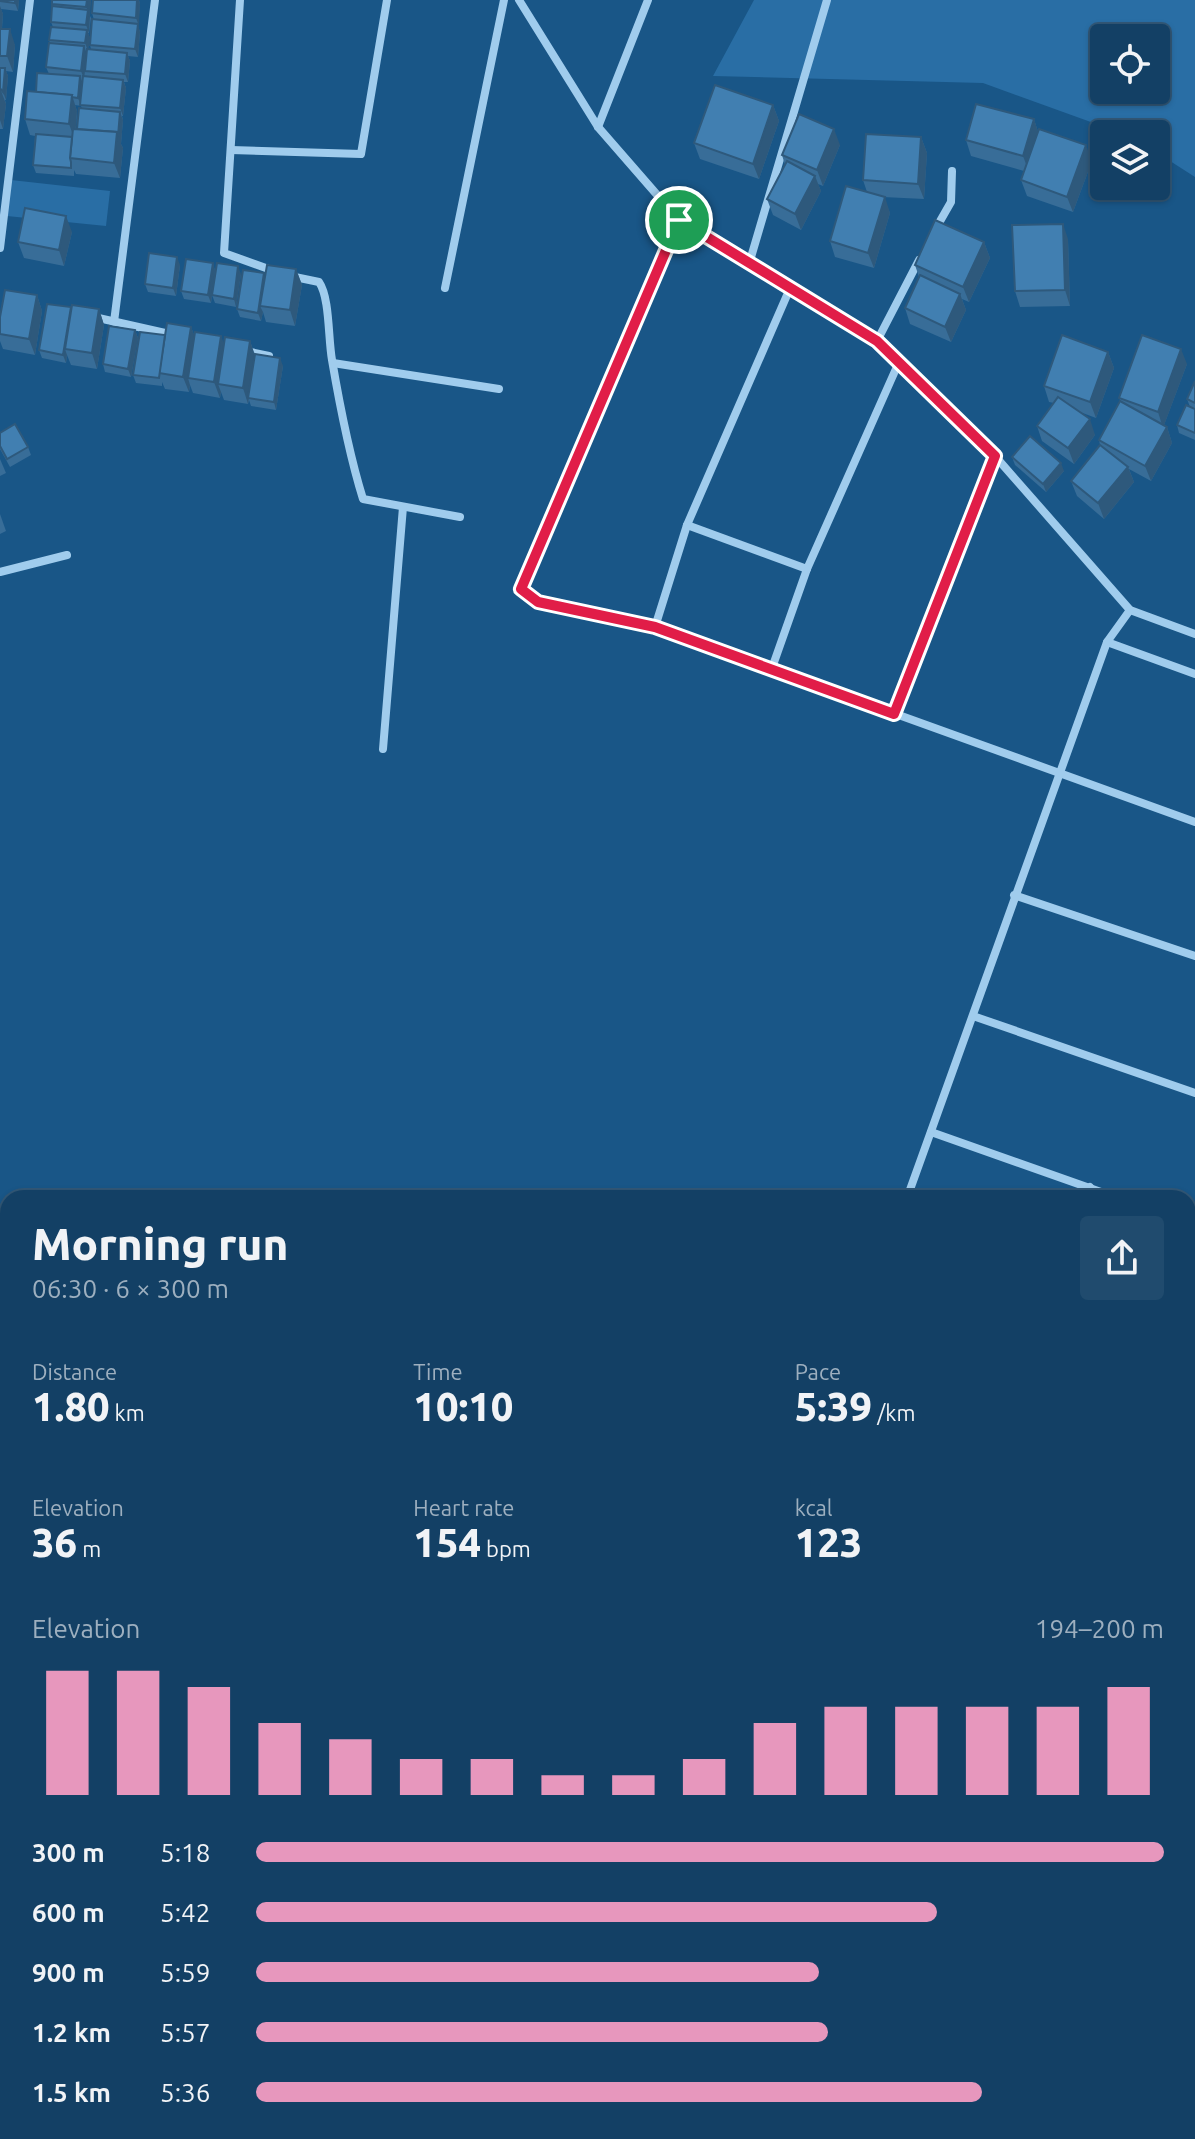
<!DOCTYPE html>
<html lang="en">
<head>
<meta charset="utf-8">
<style>
  body { margin:0; font-family:Ubuntu,sans-serif; background:#204b6e; color:#f1f3f6; height:100vh; display:flex; flex-direction:column; font-size:30px; white-space:nowrap }
  * { box-sizing:border-box; margin:0 }
  p { font-size:26px; color:#9dafbf }
  .icon { flex:none; width:44px; height:44px; fill:none; stroke:currentColor; stroke-width:2; stroke-linecap:round; stroke-linejoin:round }
  .map { position:relative; flex:1; overflow:hidden }
  .drawer { position:absolute; left:0px; top:1190px; width:1196px; height:950px; display:flex; flex-direction:column; background:#134065; border-radius:24px 24px 0 0; box-shadow:0 2px 6px #0004,0 0 0 2px #325979 }
  .drawer>* { flex:none }
  .controls { position:absolute; left:1090px; top:24px; display:grid; gap:16px }
  .controls a { display:grid; place-items:center; width:80px; height:80px; border-radius:8px; background:#134065; box-shadow:0 2px 6px #0004,0 0 0 2px #325979; font-size:40px }
  .pin { position:absolute; display:grid; place-items:center; width:68px; height:68px; color:#fff; margin:-34px; border:4px solid #fff; border-radius:50%; box-shadow:0 2px 8px #0007 }
  .round { display:grid; place-items:center; flex:none; width:84px; height:84px; border-radius:8px; background:#204b6e }
  .summary { display:flex; align-items:center; justify-content:space-between; height:136px; padding:0 32px }
  h1 { font-size:44px; font-weight:800; line-height:60px }
  .metrics { display:grid; grid-template-columns:repeat(3,1fr); gap:12px; height:136px; padding:8px 32px }
  .metrics div { display:grid; align-content:center }
  .metrics b { font-size:40px; font-weight:800 }
  .metrics small { font-size:22px; font-weight:400 }
  .metrics p { font-size:22px }
  .chart { height:224px; padding:16px 32px }
  .chart p { display:flex; justify-content:space-between }
  .chart svg { width:100%; height:144px; margin-top:8px; stroke:#e797bd; stroke-width:6 }
  ul { padding:0 32px; list-style:none; font-size:26px }
  li { display:grid; grid-template-columns:128px 96px 1fr; align-items:center; height:60px }
  li i { height:20px; border-radius:10px; background:#e797bd }
  .map>svg:first-child { display:block }
  .green { fill:#296ea5; fill-rule:evenodd }
  .lines { fill:none; stroke-linecap:round; stroke-linejoin:round }
  .minor { stroke:#a0cced; stroke-width:8 }
  .wall { fill:#386d98; fill-rule:evenodd }
  .shaded-wall { fill:#2e597c }
  .building { fill:#417fb1; stroke:#2e597c; stroke-width:2 }
  .route-casing { stroke:#fff; stroke-width:16 }
  .route { stroke:#e11d48; stroke-width:10 }
</style>
</head>
<body>
<div class="map">
<svg width="1195" height="2139" viewBox="0 0 1195 2139">
  <rect width="100%" height="100%" fill="#195687"/>
  <g class="green">
    <path d="M754 0H1195V177L1156 152V134H1124L983 83 713 76ZM1104 38H1156V90H1104Z"/>
    <polygon points="11,180 110,191 106,226 7,216"/>
  </g>
  <g class="lines">
    <g class="minor">
      <polyline points="240,0 224,253 277,272"/>
      <polyline points="519,0 598,127 679,220 877,341 995,456 1130,610 1195,634"/>
      <polyline points="598,127 648,0"/>
      <polyline points="231,150 361,154 387,0"/>
      <polyline points="679,220 521,589 538,602 655,627 1195,822"/>
      <polyline points="935,230 951,202 952,171"/>
      <polyline points="0,248 30,0"/>
      <polyline points="749,264 827,0"/>
      <path d="M290 276 319 282C330 298 328 338 332 360 340 407 349 454 363 499L460 517"/>
      <polyline points="445,288 504,0"/>
      <polyline points="94,317 174,335"/>
      <polyline points="114,322 155,0"/>
      <polyline points="877,341 919,260"/>
      <polyline points="246,351 269,356"/>
      <polyline points="333,363 499,389"/>
      <polyline points="687,525 807,569"/>
      <polyline points="0,572 67,555"/>
      <polyline points="655,627 687,525 791,286"/>
      <polyline points="1107,642 1195,674"/>
      <polyline points="772,668 807,569 899,362"/>
      <polyline points="894,714 995,456"/>
      <polyline points="383,749 403,507"/>
      <polyline points="1014,895 1195,956"/>
      <polyline points="973,1016 1195,1093"/>
      <polyline points="931,1132 1118,1198"/>
      <polyline points="776,1198 791,1198"/>
      <polyline points="907,1198 1107,642 1130,610"/>
      <polyline points="1077,1198 1090,1187"/>
      <polyline points="1188,1225 1195,1228"/>
      <polyline points="1188,1298 1195,1294"/>
      <polyline points="0,1368 8,1365"/>
      <polyline points="0,1473 8,1475"/>
      <polyline points="1188,1698 1194,1647"/>
      <polyline points="0,1721 8,1722"/>
      <polyline points="1188,1779 1195,1780"/>
      <polyline points="0,2084 8,2084"/>
      <polyline points="79,2132 80,2139"/>
      <polyline points="215,2132 215,2139"/>
      <polyline points="353,2132 353,2139"/>
      <polyline points="1131,2132 1139,2139"/>
      <polyline points="1177,2139 1195,2127"/>
    </g>
  </g>
  <g class="wall">
    <polygon points="0,0 19,0 18,11 1,9 3,14 2,29 15,45 13,72 6,71 8,76 6,100 5,100 6,104 3,129 0,129"/>
    <path d="M52 0H91L89 14 91 18 89 33H88L90 38 88 49H91L90 45 94 20 92 13 93 0H139L140 4 138 26 140 32 138 57 128 56 130 61 128 82H124L126 88 123 116H122L123 120 121 144 123 148 120 178 76 174 74 170V176L36 173 33 165 35 136 30 135 25 119 36 92 49 74 46 67 50 43 49 40 53 27 51 22ZM75 105 81 106 82 108 77 129H76L77 111Z"/>
    <polygon points="773,105 779,121 759,179 700,159 694,143"/>
    <polygon points="1034,119 1038,132 1092,161 1073,212 1027,196 1021,180 1024,171 971,156 966,140"/>
    <polygon points="921,137 927,153 924,199 883,197 890,213 874,268 835,257 830,241 867,192 863,180"/>
    <polygon points="840,145 823,186 818,184 821,191 801,230 773,215 767,199 785,165 782,155"/>
    <polygon points="72,232 64,266 24,258 18,242"/>
    <polygon points="1068,239 1070,306 1020,307 1015,291"/>
    <polygon points="984,242 990,258 969,302 962,299 966,310 951,342 910,324 905,308 919,277 915,265"/>
    <polygon points="213,263 215,271 211,303 184,299 181,291"/>
    <polygon points="180,265 176,296 148,292 145,284"/>
    <polygon points="296,269 302,285 295,326 266,322 263,312 261,321 240,317 237,309 265,276"/>
    <polygon points="241,274 236,307 215,303 212,295"/>
    <polygon points="37,295 42,311 35,355 3,349 0,341 0,317"/>
    <polygon points="71,307 99,309 104,325 97,369 71,365 67,355 66,363 42,358 39,350"/>
    <polygon points="191,327 194,335 224,344 250,341 255,355 283,366 276,410 251,406 249,400 248,404 224,400 221,392 220,398 193,393 190,385 189,392 165,389 162,382 162,386 136,383 133,375 165,335"/>
    <polygon points="135,330 138,338 131,377 105,372 103,364"/>
    <polygon points="1108,352 1114,368 1096,418 1080,412 1095,435 1074,464 1042,441 1037,426 1054,403 1049,402 1044,386"/>
    <polygon points="1187,364 1164,425 1167,427 1172,443 1151,481 1129,469 1134,482 1104,519 1077,496 1071,481 1100,445 1099,440 1121,402 1119,398"/>
    <polygon points="1195,381 1195,440 1179,433 1177,425 1190,407 1187,399"/>
    <polygon points="0,433 28,447 31,455 10,467 0,449"/>
    <polygon points="1012,457 1064,471 1046,492 1015,465"/>
    <polygon points="0,459 6,473 0,476"/>
    <polygon points="0,514 6,531 0,534"/>
  </g>
  <g class="shaded-wall">
    <polygon points="15,0 19,0 18,11 15,3"/>
    <polygon points="87,0 91,0 89,33 86,25 88,11 86,7"/>
    <polygon points="137,0 139,0 140,4 139,26 136,18"/>
    <polygon points="0,6 3,14 1,39 0,37"/>
    <polygon points="138,24 140,32 138,57 135,49"/>
    <polygon points="10,29 15,45 13,72 7,56"/>
    <polygon points="87,30 90,38 88,51 85,43"/>
    <polygon points="84,46 87,54 84,79 81,71"/>
    <polygon points="127,53 130,61 128,82 125,74"/>
    <polygon points="5,68 8,76 6,100 3,92"/>
    <polygon points="80,76 83,84 81,106 78,98"/>
    <polygon points="123,80 126,88 123,116 120,108"/>
    <polygon points="0,88 6,104 3,129 0,120"/>
    <polygon points="72,95 77,111 75,140 69,124"/>
    <polygon points="773,105 779,121 759,179 753,164"/>
    <polygon points="120,112 123,120 121,144 123,148 120,178 114,163"/>
    <polygon points="1034,119 1039,135 1029,172 1023,156"/>
    <polygon points="834,129 840,145 823,186 817,170"/>
    <polygon points="921,137 927,153 924,199 918,184"/>
    <polygon points="1086,145 1092,161 1073,212 1067,197"/>
    <polygon points="815,176 821,191 801,230 795,214"/>
    <polygon points="885,197 890,213 874,268 868,253"/>
    <polygon points="66,216 72,232 64,266 59,250"/>
    <polygon points="1063,224 1068,239 1070,306 1065,290"/>
    <polygon points="984,242 990,258 969,302 963,287"/>
    <polygon points="177,257 180,265 176,296 173,288"/>
    <polygon points="213,263 215,271 211,303 208,295"/>
    <polygon points="238,266 241,274 236,307 234,299"/>
    <polygon points="296,269 302,285 295,326 290,310"/>
    <polygon points="264,273 260,306 263,312 261,321 258,313"/>
    <polygon points="960,294 966,310 951,342 945,327"/>
    <polygon points="37,295 42,311 35,355 29,339"/>
    <polygon points="99,309 104,325 97,369 92,353"/>
    <polygon points="74,315 65,349 67,355 66,363 63,355"/>
    <polygon points="191,327 197,342 188,378 190,385 189,392 183,377"/>
    <polygon points="135,330 138,338 131,377 128,369"/>
    <polygon points="221,336 227,351 218,384 221,392 220,398 214,382"/>
    <polygon points="250,341 255,356 248,404 243,388"/>
    <polygon points="1181,349 1187,364 1163,428 1158,412"/>
    <polygon points="1108,352 1114,368 1096,418 1090,402"/>
    <polygon points="280,358 283,366 276,410 274,402"/>
    <polygon points="1090,419 1095,435 1074,464 1068,448"/>
    <polygon points="1167,427 1172,443 1151,481 1145,466"/>
    <polygon points="1061,463 1064,471 1046,492 1043,484"/>
    <polygon points="1128,467 1134,482 1104,519 1098,503"/>
  </g>
  <g class="building">
    <polygon points="0,0 15,0 15,3 0,1"/>
    <polygon points="52,0 87,0 86,7 52,4"/>
    <polygon points="93,0 137,0 136,18 92,13"/>
    <polygon points="52,6 88,10 86,25 51,22"/>
    <polygon points="92,19 138,24 135,49 90,45"/>
    <polygon points="51,27 87,30 85,43 49,40"/>
    <polygon points="0,29 10,29 7,56 0,56"/>
    <polygon points="49,43 84,46 81,71 46,67"/>
    <polygon points="87,49 127,53 125,74 85,71"/>
    <polygon points="0,68 5,68 3,92 0,88"/>
    <polygon points="37,73 80,76 78,98 71,97 72,95 36,92"/>
    <polygon points="83,76 123,80 120,108 80,105"/>
    <polygon points="715,85 773,105 753,164 694,143"/>
    <polygon points="27,91 72,95 69,124 25,119"/>
    <polygon points="976,104 1034,119 1023,156 966,140"/>
    <polygon points="79,108 120,112 118,136 117,132 77,129"/>
    <polygon points="799,114 834,129 817,170 782,155"/>
    <polygon points="73,129 117,132 114,163 70,158"/>
    <polygon points="1039,129 1086,145 1067,197 1021,180"/>
    <polygon points="36,134 72,137 70,158 71,162 71,168 33,165"/>
    <polygon points="866,134 921,137 918,184 863,180"/>
    <polygon points="787,161 815,176 795,214 767,199"/>
    <polygon points="846,186 885,197 868,253 830,241"/>
    <polygon points="25,208 66,216 59,250 18,242"/>
    <polygon points="935,220 984,242 963,287 915,265"/>
    <polygon points="1063,224 1065,290 1015,291 1012,225"/>
    <polygon points="149,253 177,257 173,288 145,284"/>
    <polygon points="186,259 213,263 208,295 181,291"/>
    <polygon points="217,263 238,266 234,299 212,295"/>
    <polygon points="267,265 296,269 290,310 260,306"/>
    <polygon points="243,270 264,273 258,313 237,309"/>
    <polygon points="920,275 960,294 945,327 905,308"/>
    <polygon points="5,290 37,295 29,339 0,334 0,317"/>
    <polygon points="47,304 71,307 63,355 39,350"/>
    <polygon points="72,305 99,309 92,353 65,349"/>
    <polygon points="167,323 191,327 183,377 159,373"/>
    <polygon points="109,326 135,330 128,369 103,364"/>
    <polygon points="140,332 165,335 159,378 133,375"/>
    <polygon points="195,332 221,336 214,382 188,378"/>
    <polygon points="1062,335 1108,352 1090,402 1044,386"/>
    <polygon points="1142,335 1181,349 1158,412 1119,398"/>
    <polygon points="225,337 250,341 243,388 218,384"/>
    <polygon points="255,354 280,358 274,402 248,398"/>
    <polygon points="1195,381 1195,403 1187,399"/>
    <polygon points="1058,397 1090,419 1068,448 1037,426"/>
    <polygon points="1120,401 1167,427 1145,466 1099,440"/>
    <polygon points="1186,405 1195,409 1195,433 1177,425"/>
    <polygon points="15,424 28,447 7,459 0,446 0,433"/>
    <polygon points="1030,436 1061,463 1043,484 1012,457"/>
    <polygon points="1100,445 1128,467 1098,503 1071,481"/>
  </g>
  <g class="lines">
    <g class="route-casing">
      <polygon id="route" points="679,220 877,341 995,456 894,714 655,627 538,602 521,589"/>
    </g>
    <use href="#route" class="route"/>
  </g>
</svg>
<div class="controls">
<a><svg class="icon" aria-label="locate" viewBox="0 0 24 24"><circle cx="12" cy="12" r="6"/><path d="M12 2v4M12 18v4M2 12h4M18 12h4"/></svg></a>
<a><svg class="icon" aria-label="layers" viewBox="0 0 24 24"><path d="M12 4l9 5-9 5-9-5zM3 14l9 5 9-5"/></svg></a>
</div>
<div class="pin" style="left:679px;top:220px;background:#1e9e55"><svg class="icon" aria-label="arrive" viewBox="0 0 24 24"><path d="M6 21V4h12l-3 4 3 4H6"/></svg></div>
<section class="drawer">
<div class="summary"><div><h1>Morning run</h1><p>06:30 · 6 × 300 m</p></div><a class="round"><svg class="icon" aria-label="share" viewBox="0 0 24 24"><path d="M12 15V3M7 8l5-5 5 5M5 13v7h14v-7"/></svg></a></div>
<div class="metrics">
<div><p>Distance</p><b>1.80<small> km</small></b></div>
<div><p>Time</p><b>10:10</b></div>
<div><p>Pace</p><b>5:39<small> /km</small></b></div>
</div>
<div class="metrics">
<div><p>Elevation</p><b>36<small> m</small></b></div>
<div><p>Heart rate</p><b>154<small> bpm</small></b></div>
<div><p>kcal</p><b>123</b></div>
</div>
<div class="chart"><p><span>Elevation</span>194–200 m</p>
<svg viewBox="0 0 160 44" preserveAspectRatio="none"><path d="M5 44V6M15 44V6M25 44V11M35 44V22M45 44V27M55 44V33M65 44V33M75 44V38M85 44V38M95 44V33M105 44V22M115 44V17M125 44V17M135 44V17M145 44V17M155 44V11"/></svg>
</div>
<ul>
<li><b>300 m</b>5:18<i style="width:100%"></i></li>
<li><b>600 m</b>5:42<i style="width:75%"></i></li>
<li><b>900 m</b>5:59<i style="width:62%"></i></li>
<li><b>1.2 km</b>5:57<i style="width:63%"></i></li>
<li><b>1.5 km</b>5:36<i style="width:80%"></i></li>
</ul>
</section>
</div>
</body>
</html>
